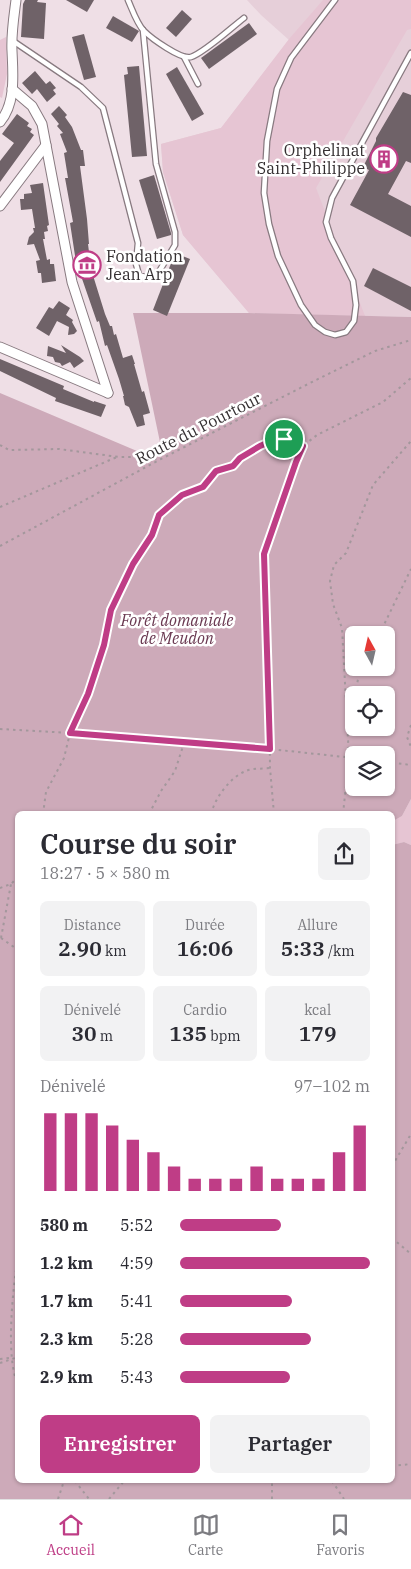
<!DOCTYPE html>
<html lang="fr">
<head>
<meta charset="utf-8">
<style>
  body { margin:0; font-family:"IBM Plex Serif",serif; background:#f2f2f3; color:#2b2b33; height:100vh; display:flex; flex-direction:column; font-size:19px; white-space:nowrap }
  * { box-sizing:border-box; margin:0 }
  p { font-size:16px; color:#7c7c81 }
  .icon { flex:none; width:28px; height:28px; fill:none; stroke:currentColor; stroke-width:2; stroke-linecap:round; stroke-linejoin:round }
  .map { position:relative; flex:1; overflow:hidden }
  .panel { position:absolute; left:15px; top:811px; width:380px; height:672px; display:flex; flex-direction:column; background:#fff; border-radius:8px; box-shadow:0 1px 4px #0004 }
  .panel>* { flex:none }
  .needle { width:32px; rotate:352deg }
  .controls { position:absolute; left:345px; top:626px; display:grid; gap:10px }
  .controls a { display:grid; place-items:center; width:50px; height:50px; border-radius:8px; background:#fff; box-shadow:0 1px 4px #0004; font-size:25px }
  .pin { position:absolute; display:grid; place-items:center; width:42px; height:42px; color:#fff; margin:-21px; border:2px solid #fff; border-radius:50%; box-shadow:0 1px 5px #0007 }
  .round { display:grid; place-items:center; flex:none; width:52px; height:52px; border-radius:8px; background:#f2f2f3 }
  .headline { display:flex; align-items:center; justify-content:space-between; height:85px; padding:0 25px }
  h1 { font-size:28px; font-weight:600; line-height:38px }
  .metrics { display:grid; grid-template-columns:repeat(3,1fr); gap:8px; height:85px; padding:5px 25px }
  .metrics div { display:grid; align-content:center; border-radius:8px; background:#f2f2f3; text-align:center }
  .metrics b { font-size:21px; font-weight:600 }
  .metrics small { font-size:14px; font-weight:400 }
  .metrics p { font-size:14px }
  .chart { height:140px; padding:10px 25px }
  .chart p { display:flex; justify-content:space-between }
  .chart svg { width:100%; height:90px; margin-top:5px; stroke:#bf3d86; stroke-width:6 }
  .action { display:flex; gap:10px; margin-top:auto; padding:10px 25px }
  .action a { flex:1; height:58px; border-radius:8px; background:#bf3d86; color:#fff; font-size:20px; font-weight:600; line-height:58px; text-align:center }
  .action a+a { background:#f2f2f3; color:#2b2b33 }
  ul { padding:0 25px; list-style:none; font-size:16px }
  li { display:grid; grid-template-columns:80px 60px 1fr; align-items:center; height:38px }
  li i { height:12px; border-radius:6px; background:#bf3d86 }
  .tab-bar { display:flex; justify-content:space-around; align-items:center; height:70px; border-top:1px solid #e1e1e2; background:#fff; font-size:14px; color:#7c7c81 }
  .tab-bar a { display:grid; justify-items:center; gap:2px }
  .tab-bar .current { color:#bf3d86 }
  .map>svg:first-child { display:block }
  .built { fill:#e6cfd9 }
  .green { fill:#e6c5d3 }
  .forest { fill:#cdaab9; fill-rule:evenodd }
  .building { fill:#6f6268 }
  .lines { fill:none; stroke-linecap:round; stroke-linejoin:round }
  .lane-casing { stroke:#887a80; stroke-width:7 }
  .street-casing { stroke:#887a80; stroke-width:11 }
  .path { stroke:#a3979c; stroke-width:2; stroke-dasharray:2.5 4; stroke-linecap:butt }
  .lane { stroke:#fff; stroke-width:4.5 }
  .street { stroke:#fff; stroke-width:9 }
  .route-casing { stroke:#fff; stroke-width:10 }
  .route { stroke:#bf3d86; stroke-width:6 }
  .labels { text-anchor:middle; stroke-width:5; stroke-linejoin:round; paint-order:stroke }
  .poi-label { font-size:16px; fill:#353032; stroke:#fff; text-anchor:end }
  .street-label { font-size:16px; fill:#353032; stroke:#fff }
  .park-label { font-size:16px; font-style:italic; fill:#6a3951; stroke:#fff }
</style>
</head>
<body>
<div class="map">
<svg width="411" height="1499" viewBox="0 0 411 1499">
  <rect width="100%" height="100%" fill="#efdfe6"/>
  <polygon class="built" points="247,0 411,0 411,317 249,313 183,235 163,172 161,144 221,128 289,40 261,15"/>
  <g class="green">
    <polygon points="323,0 411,0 411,29 407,30 316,188 365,316 249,313 183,235 163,172 161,144 221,128 289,39"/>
    <polygon points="6,37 7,74 2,98 0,97 0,40"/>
    <polygon points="411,799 411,845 404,842 393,845 392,821 402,816"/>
  </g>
  <path class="forest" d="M133 313H249L411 317V799L402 816 393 821 392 814H18V1481H392V845L404 842 411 845V1499H0V393L144 454 161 447ZM354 635H386V668H354ZM354 695H386V728H354ZM354 755H386V788H354Z"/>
  <g class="building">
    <polygon points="25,0 38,0 37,2 46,3 44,39 21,37 23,4"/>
    <polygon points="66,0 94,0 87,12"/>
    <polygon points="182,10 192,19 176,37 166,28"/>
    <polygon points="113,16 139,31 132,42 106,28"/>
    <polygon points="249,23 257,34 209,69 201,58"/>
    <polygon points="84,34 96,77 84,80 72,37"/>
    <polygon points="139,66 147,156 132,157 124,75 128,74 127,67"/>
    <polygon points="177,67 204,114 192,121 166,74"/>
    <polygon points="35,71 46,84 50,81 56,88 53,90 56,94 47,102 37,89 32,94 22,83"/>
    <polygon points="403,92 411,95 411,163 406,161 388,194 411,206 411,237 350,205 369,170 363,167 376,141 376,138"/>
    <polygon points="59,106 67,115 65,117 72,127 81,150 83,150 85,166 80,166 87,219 89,244 88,244 90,260 95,259 96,268 91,269 105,314 110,326 112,326 114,335 116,334 123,358 132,355 135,364 134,364 142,392 144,391 150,413 143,415 145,425 137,427 129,407 125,405 123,396 124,396 119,379 107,345 105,346 99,321 97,322 79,270 78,262 76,262 70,223 73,222 65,178 68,178 64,153 67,152 60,134 63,133 57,126 59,124 51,114"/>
    <polygon points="17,114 29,123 27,126 32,129 30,132 34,135 0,182 0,161 14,143 2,134"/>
    <polygon points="154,175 171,233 171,235 157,239 139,180"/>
    <polygon points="43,183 49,225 47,226 48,231 44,232 45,239 43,239 47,260 50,259 50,264 54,264 56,281 42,283 41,273 38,273 36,261 40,260 34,244 27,245 29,237 34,232 33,228 35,228 32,209 21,210 20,199 24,199 24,194 32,193 30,185"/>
    <polygon points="175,253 190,259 167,316 153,310"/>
    <polygon points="373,268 411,287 411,311 364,286"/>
    <polygon points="59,301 70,308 66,315 73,320 72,322 77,331 74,334 68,335 69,327 57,321 49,336 36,328 49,307 53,309"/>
    <polygon points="61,345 80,357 84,361 74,368 70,362 62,366 60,363 55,362 53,357 47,356 48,346 66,353"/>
    <polygon points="0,359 64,386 63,389 94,402 94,401 106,405 101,417 55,401 56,398 0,371"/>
  </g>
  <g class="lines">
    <g class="lane-casing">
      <g id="lane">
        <path d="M128 0C132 9 137 24 144 31 151 38 181 60 191 57 204 53 231 28 244 18"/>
        <polyline points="335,0 291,58 277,89 267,141 264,193 269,224 278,256 301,305 315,325 325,332 335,335 346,332 354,321 356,305 353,281 331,238 326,222 332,198 411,53"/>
        <polyline points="13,41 81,87 103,108 138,243 136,264 139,275 148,278 157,275 175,245 175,232 156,164 143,30"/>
        <polyline points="184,57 198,84"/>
      </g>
    </g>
    <g class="street-casing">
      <g id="street">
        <polyline points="12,89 32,106 42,124 72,282 108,393"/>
        <path d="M0 122C16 103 13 74 12 51 11 34 14 16 16 0"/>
        <polyline points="0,206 46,145"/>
        <polyline points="0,347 108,393"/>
      </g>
    </g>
    <g class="path">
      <polyline points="0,445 9,450 59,449 119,457 146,457 159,460"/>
      <polyline points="0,507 117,457"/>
      <polyline points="0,546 159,460 314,381 375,351 411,340"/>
      <polyline points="379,635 411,569"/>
      <polyline points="355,695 359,674 363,668"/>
      <polyline points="348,725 354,700"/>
      <polyline points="411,725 407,737 411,747"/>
      <polyline points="0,729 70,733 270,749 354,758"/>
      <polyline points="386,762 411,765"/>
      <polyline points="43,814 46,792 64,758 70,733 88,694 103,645 111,610 133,565 152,535 159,515 182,495 203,487 215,471 233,466 240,458 260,446 274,440 284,439 303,446"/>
      <polyline points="149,814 161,791 175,771 184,743"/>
      <path d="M211 814C215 798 230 777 246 771 252 768 263 769 270 768"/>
      <polyline points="274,814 270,768 269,676 264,554 295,462 303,446 317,435 383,402 411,378"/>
      <polyline points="343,814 349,757 342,628 333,604 330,581 334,565 346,553 373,485 411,441"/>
      <polyline points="0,888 11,884 18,877"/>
      <polyline points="1,938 11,884"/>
      <polyline points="1,938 18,950"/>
      <polyline points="392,1166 411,1134"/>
      <polyline points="392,1238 411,1254"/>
      <path d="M18 1257C13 1286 5 1359 18 1384"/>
      <polyline points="0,1359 9,1358"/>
      <polyline points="0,1363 18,1357"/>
      <polyline points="392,1466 411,1464"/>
      <polyline points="75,1481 89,1499"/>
      <polyline points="332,1481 344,1499"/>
      <polyline points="58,1499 64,1481"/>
      <polyline points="109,1499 124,1481"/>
      <polyline points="272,1499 272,1481"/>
    </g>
    <use href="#lane" class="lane"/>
    <use href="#street" class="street"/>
  </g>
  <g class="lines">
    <g class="route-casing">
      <polygon id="route" points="284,439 303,446 296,462 264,554 270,749 70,733 88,694 104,645 111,610 133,564 152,535 159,515 182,495 203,487 216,471 233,466 240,458 260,446 274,440"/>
    </g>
    <use href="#route" class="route"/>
  </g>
  <defs>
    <g id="building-ring" transform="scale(1.4375)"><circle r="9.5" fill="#fff" stroke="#bf3d86" stroke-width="1.5"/><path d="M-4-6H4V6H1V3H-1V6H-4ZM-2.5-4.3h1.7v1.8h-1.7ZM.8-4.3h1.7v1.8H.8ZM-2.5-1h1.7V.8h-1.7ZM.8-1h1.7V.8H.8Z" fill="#bf3d86"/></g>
    <g id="museum-ring" transform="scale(1.4375)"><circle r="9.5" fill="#fff" stroke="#bf3d86" stroke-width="1.5"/><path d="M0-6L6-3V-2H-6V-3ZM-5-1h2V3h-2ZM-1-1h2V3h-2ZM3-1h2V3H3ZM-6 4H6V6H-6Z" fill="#bf3d86"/></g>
  </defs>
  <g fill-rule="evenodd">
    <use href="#building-ring" x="384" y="159"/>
    <use href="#museum-ring" x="87" y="265"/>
  </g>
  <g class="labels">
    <g class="poi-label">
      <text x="365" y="156">Orphelinat<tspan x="365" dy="18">Saint-Philippe</tspan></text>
      <text x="106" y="262" text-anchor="start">Fondation<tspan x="106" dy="18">Jean Arp</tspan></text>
    </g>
    <g class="street-label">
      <text transform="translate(198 428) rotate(-27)" y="6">Route du Pourtour</text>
    </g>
    <g class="park-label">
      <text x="177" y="626">Forêt domaniale<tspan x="177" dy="18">de Meudon</tspan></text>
    </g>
  </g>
</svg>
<div class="controls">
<a><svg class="needle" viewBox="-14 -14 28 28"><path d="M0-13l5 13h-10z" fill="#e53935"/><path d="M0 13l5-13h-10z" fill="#7c7c81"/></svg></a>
<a><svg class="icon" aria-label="locate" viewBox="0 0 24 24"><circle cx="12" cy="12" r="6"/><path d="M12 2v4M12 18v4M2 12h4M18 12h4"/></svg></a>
<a><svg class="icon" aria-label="layers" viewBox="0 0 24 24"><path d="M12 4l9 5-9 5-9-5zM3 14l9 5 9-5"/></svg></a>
</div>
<div class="pin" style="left:284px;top:439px;background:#1e9e55"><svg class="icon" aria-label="arrive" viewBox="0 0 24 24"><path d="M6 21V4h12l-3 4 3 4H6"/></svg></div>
<section class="panel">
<div class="headline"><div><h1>Course du soir</h1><p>18:27 · 5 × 580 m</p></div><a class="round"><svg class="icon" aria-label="share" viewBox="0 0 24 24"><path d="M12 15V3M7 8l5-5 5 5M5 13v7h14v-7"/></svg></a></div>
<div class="metrics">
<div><p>Distance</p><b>2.90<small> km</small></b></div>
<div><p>Durée</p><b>16:06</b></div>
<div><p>Allure</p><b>5:33<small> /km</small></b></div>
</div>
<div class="metrics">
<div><p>Dénivelé</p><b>30<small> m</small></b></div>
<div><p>Cardio</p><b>135<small> bpm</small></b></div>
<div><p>kcal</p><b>179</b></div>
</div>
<div class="chart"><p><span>Dénivelé</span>97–102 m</p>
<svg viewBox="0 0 160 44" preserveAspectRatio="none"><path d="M5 44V6M15 44V6M25 44V6M35 44V12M45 44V19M55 44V25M65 44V32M75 44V38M85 44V38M95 44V38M105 44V32M115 44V38M125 44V38M135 44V38M145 44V25M155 44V12"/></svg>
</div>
<ul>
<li><b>580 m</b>5:52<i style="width:53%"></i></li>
<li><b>1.2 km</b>4:59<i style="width:100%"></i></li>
<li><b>1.7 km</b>5:41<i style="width:59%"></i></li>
<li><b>2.3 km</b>5:28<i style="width:69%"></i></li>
<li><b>2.9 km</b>5:43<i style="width:58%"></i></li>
</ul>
<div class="action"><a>Enregistrer</a><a>Partager</a></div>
</section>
</div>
<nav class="tab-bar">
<a class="current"><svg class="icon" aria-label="home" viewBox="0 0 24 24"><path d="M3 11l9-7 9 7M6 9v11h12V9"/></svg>Accueil</a>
<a><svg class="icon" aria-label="map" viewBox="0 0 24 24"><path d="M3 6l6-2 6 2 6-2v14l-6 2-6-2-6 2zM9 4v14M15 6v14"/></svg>Carte</a>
<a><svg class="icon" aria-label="saved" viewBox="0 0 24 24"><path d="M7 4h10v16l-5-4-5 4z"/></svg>Favoris</a>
</nav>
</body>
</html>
